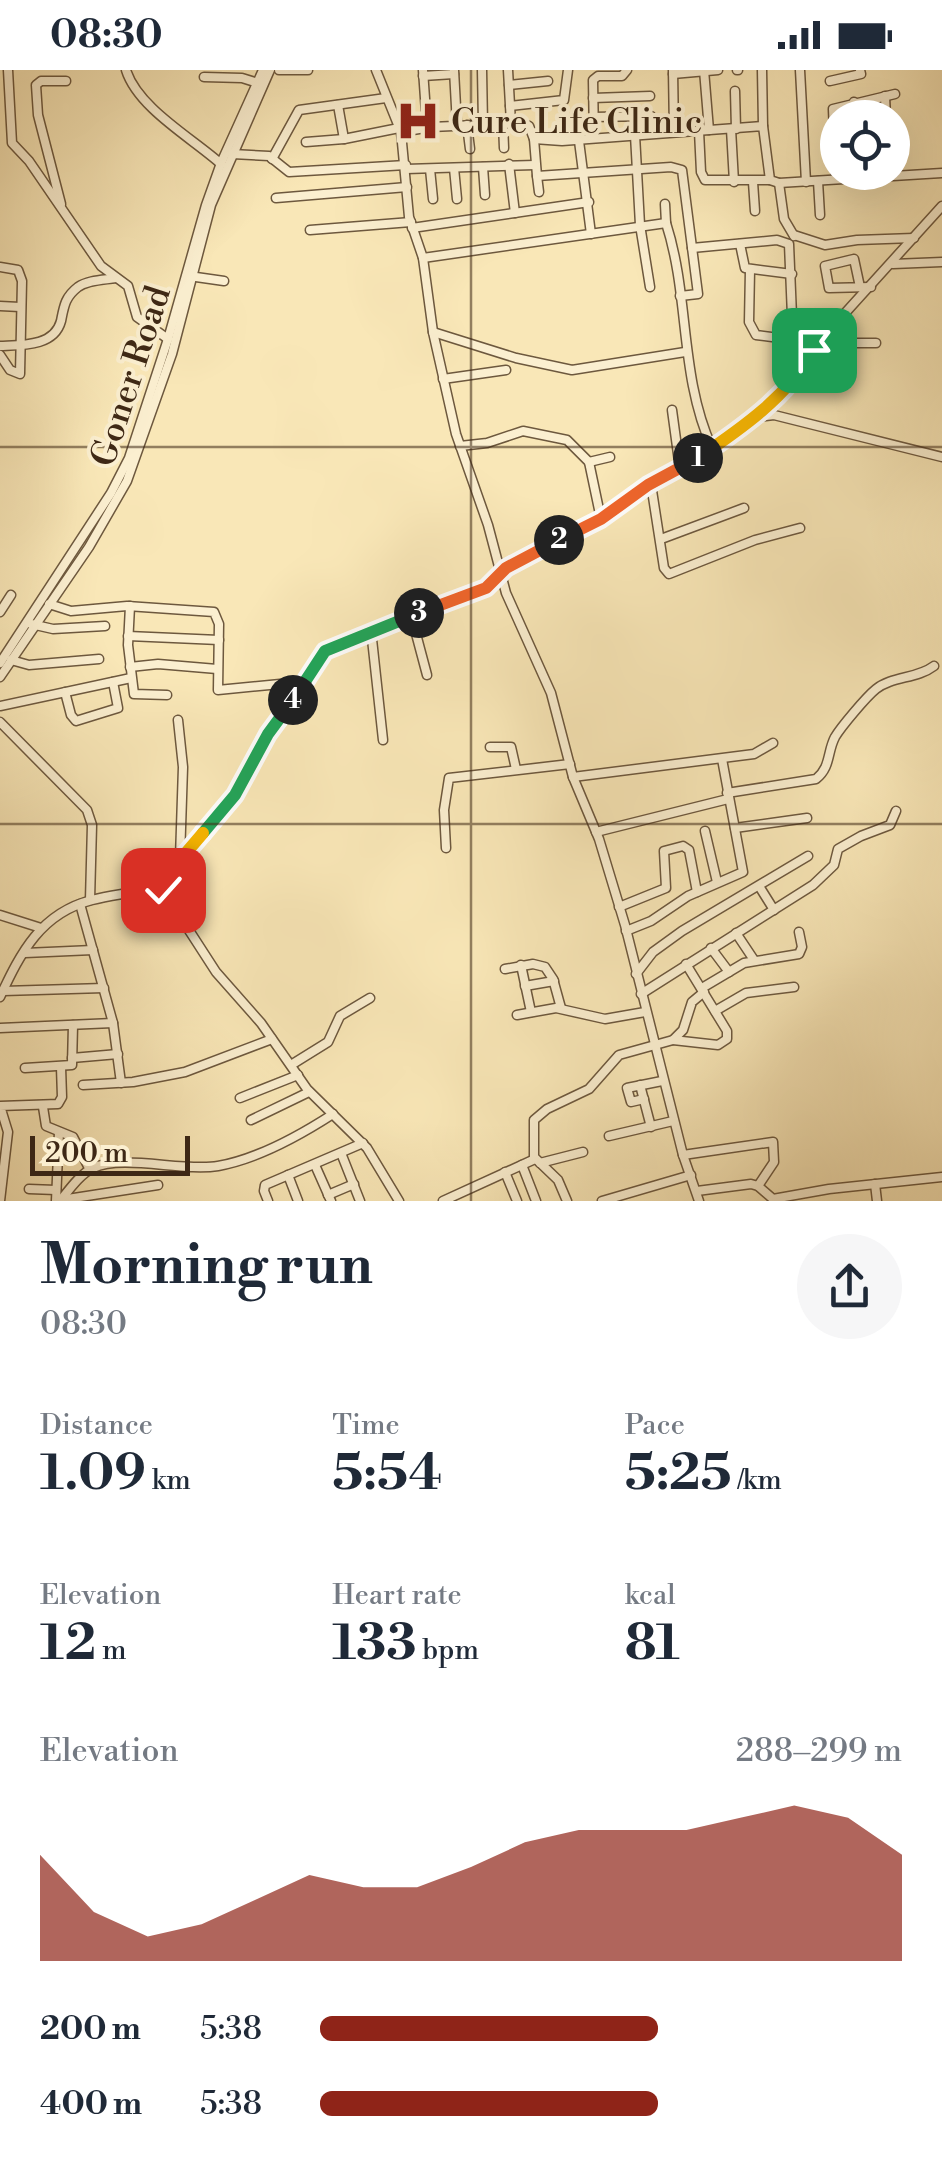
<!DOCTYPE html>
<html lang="en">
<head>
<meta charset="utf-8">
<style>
  body { margin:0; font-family:"Libre Bodoni",serif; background:#f6f6f7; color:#1f2937; height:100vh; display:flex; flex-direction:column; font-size:38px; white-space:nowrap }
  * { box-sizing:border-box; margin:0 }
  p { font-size:32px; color:#747a83 }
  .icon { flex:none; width:55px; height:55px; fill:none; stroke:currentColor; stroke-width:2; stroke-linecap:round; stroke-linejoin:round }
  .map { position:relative; height:1131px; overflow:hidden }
  .sheet { display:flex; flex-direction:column; background:#fff; flex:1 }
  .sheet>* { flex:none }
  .controls { position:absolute; left:820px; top:30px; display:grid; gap:20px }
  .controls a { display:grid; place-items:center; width:90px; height:90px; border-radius:50%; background:#fff; box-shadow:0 10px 40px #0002; font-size:50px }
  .scale { position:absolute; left:30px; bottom:25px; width:160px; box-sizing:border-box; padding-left:10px; border:5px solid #3e2815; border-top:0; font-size:28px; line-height:35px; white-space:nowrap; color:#3e2815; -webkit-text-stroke:8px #fbefd0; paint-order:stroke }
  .pin { position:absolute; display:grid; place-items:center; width:85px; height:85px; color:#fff; margin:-42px; border-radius:20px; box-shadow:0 5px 15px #0006 }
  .km { position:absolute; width:50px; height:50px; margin:-25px; border-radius:50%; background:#222; color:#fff; font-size:28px; line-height:50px; text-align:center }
  .round { display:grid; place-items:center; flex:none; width:105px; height:105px; border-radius:52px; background:#f6f6f7 }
  .head { display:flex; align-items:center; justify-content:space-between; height:170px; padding:0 40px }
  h1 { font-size:55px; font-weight:700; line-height:75px }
  .figures { display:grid; grid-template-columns:repeat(3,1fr); gap:15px; height:170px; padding:10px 40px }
  .figures div { display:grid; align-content:center }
  .figures b { font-size:50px; font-weight:700 }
  .figures small { font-size:28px; font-weight:400 }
  .figures p { font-size:28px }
  .chart { height:280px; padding:20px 40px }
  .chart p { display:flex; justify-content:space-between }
  .chart svg { width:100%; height:180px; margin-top:10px; fill:#8f2418; opacity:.7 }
  ul { padding:0 40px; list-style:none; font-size:32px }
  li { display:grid; grid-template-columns:160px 120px 1fr; align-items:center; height:75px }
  li i { height:25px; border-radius:12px; background:#8f2418 }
  .status { display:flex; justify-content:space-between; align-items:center; height:70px; padding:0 50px; background:#fff; direction:ltr }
  .status svg { height:28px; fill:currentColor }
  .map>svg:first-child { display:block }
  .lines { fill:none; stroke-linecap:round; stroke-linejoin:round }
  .minor-casing { stroke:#6d583e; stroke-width:11 }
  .minor { stroke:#fbefd0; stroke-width:8 }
  .split-1-casing { stroke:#fff; stroke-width:20 }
  .split-2-casing { stroke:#fff; stroke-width:20 }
  .split-3-casing { stroke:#fff; stroke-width:20 }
  .split-4-casing { stroke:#fff; stroke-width:20 }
  .split-5-casing { stroke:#fff; stroke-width:20 }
  .split-6-casing { stroke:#fff; stroke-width:20 }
  .split-1 { stroke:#f5b400; stroke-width:12 }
  .split-2 { stroke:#f0652b; stroke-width:12 }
  .split-3 { stroke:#f0652b; stroke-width:12 }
  .split-4 { stroke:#22a559; stroke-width:12 }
  .split-5 { stroke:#22a559; stroke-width:12 }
  .split-6 { stroke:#f5b400; stroke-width:12 }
  .grid { fill:none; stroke:#3e2815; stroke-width:2.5; stroke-opacity:0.55 }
  .labels { text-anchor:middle; stroke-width:8; stroke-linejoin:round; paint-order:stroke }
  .poi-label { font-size:35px; fill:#3e2815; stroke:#fbefd0; text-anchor:start }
  .street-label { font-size:35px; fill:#3e2815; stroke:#fbefd0 }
</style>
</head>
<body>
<div class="status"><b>08:30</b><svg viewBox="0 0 49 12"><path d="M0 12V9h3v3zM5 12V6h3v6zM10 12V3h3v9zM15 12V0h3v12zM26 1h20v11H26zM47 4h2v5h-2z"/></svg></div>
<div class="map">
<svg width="942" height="1131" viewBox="0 0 942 1131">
  <rect width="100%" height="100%" fill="#f9e7b7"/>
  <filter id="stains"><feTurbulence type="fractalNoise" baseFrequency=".002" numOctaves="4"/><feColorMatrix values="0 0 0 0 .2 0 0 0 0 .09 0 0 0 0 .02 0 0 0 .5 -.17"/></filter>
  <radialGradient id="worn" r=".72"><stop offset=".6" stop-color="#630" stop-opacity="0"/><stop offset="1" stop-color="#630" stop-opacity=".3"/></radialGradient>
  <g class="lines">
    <g class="minor-casing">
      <g id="minor">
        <polyline points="8,0 12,73 29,91 101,196 128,216 137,247 168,269"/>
        <path d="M126 0C138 38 192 68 221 94"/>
        <polyline points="279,0 308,0"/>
        <polyline points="376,0 401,62 409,147 423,188 433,262 456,364 488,455 506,523 551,623 573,707 599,769 625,855 683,1085 699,1131"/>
        <polyline points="423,0 427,57"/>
        <polyline points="454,0 457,55"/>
        <polyline points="482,0 483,54"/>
        <polyline points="508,0 511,53"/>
        <polyline points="673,0 674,62"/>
        <polyline points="704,0 709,60"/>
        <polyline points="737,0 738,0"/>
        <polyline points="762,0 763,56"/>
        <polyline points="800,0 806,112"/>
        <polyline points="673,4 718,0"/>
        <polyline points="423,6 454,4"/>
        <polyline points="204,7 242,8 258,13"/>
        <polyline points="830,11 861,4 860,0"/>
        <polyline points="509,15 548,11"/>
        <polyline points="735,21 736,59"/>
        <polyline points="885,26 886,48"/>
        <polyline points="593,28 650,26"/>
        <polyline points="854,32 857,48"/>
        <polyline points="338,35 344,69"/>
        <polyline points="510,36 564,30 568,0"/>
        <polyline points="593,47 651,46"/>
        <polyline points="503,53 504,78"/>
        <polyline points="467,55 470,79"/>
        <polyline points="731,59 734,112"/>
        <polyline points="699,61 701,102 705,110 770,110"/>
        <polyline points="401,62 431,57 522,53 529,56 534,69 562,71 763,56 770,110 779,113 942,103"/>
        <polyline points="635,65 640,155 650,217"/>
        <polyline points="594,68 593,10 598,6 622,6 627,0"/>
        <polyline points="534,69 537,106 671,97 682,100 698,224 680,226"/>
        <polyline points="579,71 591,164"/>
        <polyline points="306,72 344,69 399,58"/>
        <polyline points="232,84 269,86 289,102 406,95"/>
        <polyline points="272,89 299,40 386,28"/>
        <polyline points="509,94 515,143"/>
        <polyline points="483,97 485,125"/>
        <polyline points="454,98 457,129"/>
        <polyline points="406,99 535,95"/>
        <polyline points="430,99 433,129"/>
        <polyline points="537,106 539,122"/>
        <polyline points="836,109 833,39 895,24"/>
        <polyline points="818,111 820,145"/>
        <polyline points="753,112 755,141"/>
        <polyline points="779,113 784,149 794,166"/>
        <polyline points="276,128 407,117"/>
        <polyline points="61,134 38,45 36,15 41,11 66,11"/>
        <polyline points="665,134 666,153"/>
        <polyline points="412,158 589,132"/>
        <polyline points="310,160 411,152"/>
        <polyline points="794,165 825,175 857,170 914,168"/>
        <polyline points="740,174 745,198 792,204"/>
        <polyline points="692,178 777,170 789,174 793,270"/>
        <path d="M423 188 666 153C690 227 679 305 712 378"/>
        <polyline points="893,194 942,192"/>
        <polyline points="0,197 18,200 22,211 20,304 10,300 0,285"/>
        <polyline points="750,200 749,252 756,265 818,273 876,273"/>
        <polyline points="189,206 224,211"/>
        <polyline points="860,217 854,189 825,196 829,218 871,217"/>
        <polyline points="0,236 20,237"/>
        <polyline points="433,262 516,288 572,300 685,282"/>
        <path d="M0 276C21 275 54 277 61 251 64 236 65 227 78 217 88 210 103 210 116 208"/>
        <polyline points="443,309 506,300"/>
        <polyline points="672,340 680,399"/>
        <polyline points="757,347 774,345 942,387"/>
        <polyline points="460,376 487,373 523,361 567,370 589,392 601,449"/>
        <polyline points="589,392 610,387"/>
        <polyline points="651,414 664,498 669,504 755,470 800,458"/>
        <polyline points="661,469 744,438"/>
        <polyline points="49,534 71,541 127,536 214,542 219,554 218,620 280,614"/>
        <polyline points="130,536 128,575 134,624 167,625"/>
        <polyline points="0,542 11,525"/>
        <polyline points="411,545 427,605"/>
        <polyline points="31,554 53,559 105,556"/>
        <polyline points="371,560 383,670"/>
        <polyline points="128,566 219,570"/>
        <polyline points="11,590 29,595 99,589"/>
        <polyline points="0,593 111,423 129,388 168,269 206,135 221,93 263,0"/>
        <polyline points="130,597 158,594 217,599"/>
        <polyline points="0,607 89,477 127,411 172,284 211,135 270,0"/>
        <polyline points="65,622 71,645 76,651 118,638 113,612"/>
        <polyline points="0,636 131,608"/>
        <polyline points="178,650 183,697 180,788"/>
        <polyline points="0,652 87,740 92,755 90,830"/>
        <polyline points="490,677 511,677 516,699"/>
        <polyline points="573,707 754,684 773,673"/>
        <path d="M727 723 816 709C831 697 827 682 835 667 841 657 866 627 876 619 892 606 917 609 934 596"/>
        <polyline points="735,758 807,748"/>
        <polyline points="705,761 717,812"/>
        <polyline points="596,762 728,729"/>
        <polyline points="446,778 444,740 449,708 570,694"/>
        <polyline points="759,816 774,840"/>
        <polyline points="80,834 113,953 121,1013"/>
        <polyline points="619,837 666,818 664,781 683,776 689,780 697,822"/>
        <polyline points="0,845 41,858"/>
        <polyline points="626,861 651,851 688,826 743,802 722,689"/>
        <polyline points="736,863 754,890"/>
        <polyline points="711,878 729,902"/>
        <polyline points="25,883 93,880"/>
        <polyline points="521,895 531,942"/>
        <polyline points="505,899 533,894 545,897 553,909 561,938"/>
        <polyline points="636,904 653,882 682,861 808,786"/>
        <polyline points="525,916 554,911"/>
        <polyline points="702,918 744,893 799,884 802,877 799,862"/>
        <polyline points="3,921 104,918"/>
        <polyline points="641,924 813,815 834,795 838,779 861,766 890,755 896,741"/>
        <path d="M0 927C21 882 41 843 92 830 115 824 138 823 161 815"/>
        <polyline points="715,941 746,923 794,917"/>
        <polyline points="517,945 556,938 605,949 645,942"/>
        <polyline points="0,958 113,953"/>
        <polyline points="673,970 718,975 727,969 727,961 686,894"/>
        <polyline points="72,988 118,984"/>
        <polyline points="291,995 328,972 340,946 370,928"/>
        <polyline points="25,998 72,995 73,955"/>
        <polyline points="83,1015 133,1012 185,1002 272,969"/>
        <polyline points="640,1015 651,1057"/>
        <polyline points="240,1028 298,1005"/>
        <polyline points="644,1029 631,1032 627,1018 662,1011"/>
        <polyline points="43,1037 46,1056 73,1067 90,1100"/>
        <polyline points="251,1050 309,1022"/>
        <polyline points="609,1066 673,1051"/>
        <polyline points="341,1083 360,1131"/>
        <polyline points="683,1085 773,1072 774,1092 758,1116"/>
        <polyline points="540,1093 583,1082"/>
        <polyline points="315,1095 331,1131"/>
        <polyline points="522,1095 536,1131"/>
        <polyline points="505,1102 517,1131"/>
        <polyline points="288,1105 298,1131"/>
        <polyline points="875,1114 877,1131"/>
        <polyline points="29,1119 56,1120"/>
        <polyline points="697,1121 751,1114 758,1116 773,1129 829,1119 942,1107"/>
        <polyline points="328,1125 354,1114"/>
        <polyline points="61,1130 158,1115"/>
        <polyline points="0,1131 8,1062 0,1036 58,1034 62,1027 61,997"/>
        <polyline points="56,1131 59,1062"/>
        <path d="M60 1131C69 1120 80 1104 93 1098 123 1084 183 1102 218 1096 258 1089 299 1066 333 1044"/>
        <polyline points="268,1131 264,1121 265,1115 363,1073"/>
        <polyline points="399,1131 367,1078 307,1019 261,953 216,902 163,820 161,811 235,725 268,664 300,620 319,586 384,555 486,518 506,498 601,449 636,423 692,393 745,355 796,310 818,273 942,136"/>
        <polyline points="443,1131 535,1089"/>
        <polyline points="567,1131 558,1110 534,1087 534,1050 547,1039 589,1019 619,985 673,970 683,960 692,932 704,922"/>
        <polyline points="602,1131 691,1105"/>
      </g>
    </g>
    <use href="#minor" class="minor"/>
  </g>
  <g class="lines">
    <g class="split-1-casing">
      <path id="split-1" d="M698 388C742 358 787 327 814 280"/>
    </g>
    <g class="split-2-casing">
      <polyline id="split-2" points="559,470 601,449 648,415 698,388"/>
    </g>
    <g class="split-3-casing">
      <polyline id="split-3" points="419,543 486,518 506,498 559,470"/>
    </g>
    <g class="split-4-casing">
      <polyline id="split-4" points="293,630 325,581 419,543"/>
    </g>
    <g class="split-5-casing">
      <polyline id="split-5" points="203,763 235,725 268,664 293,630"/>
    </g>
    <g class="split-6-casing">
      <polyline id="split-6" points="163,820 162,811 203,763"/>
    </g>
    <use href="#split-1" class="split-1"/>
    <use href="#split-2" class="split-2"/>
    <use href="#split-3" class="split-3"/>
    <use href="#split-4" class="split-4"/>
    <use href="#split-5" class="split-5"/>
    <use href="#split-6" class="split-6"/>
  </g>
  <path class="grid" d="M471 0V1131M0 377H942M0 754H942"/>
  <defs>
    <g id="hospital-bare" transform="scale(3.45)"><path d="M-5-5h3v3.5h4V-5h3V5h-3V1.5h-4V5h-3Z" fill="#8f2418" stroke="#fbefd0" stroke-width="2.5" paint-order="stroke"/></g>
  </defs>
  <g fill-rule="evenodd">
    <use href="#hospital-bare" x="418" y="51"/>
  </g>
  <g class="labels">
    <g class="poi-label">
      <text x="451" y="63">Cure Life Clinic</text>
    </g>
    <g class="street-label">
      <text transform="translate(130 306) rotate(-72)" y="12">Goner Road</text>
    </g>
  </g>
  <rect width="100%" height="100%" filter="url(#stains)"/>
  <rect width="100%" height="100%" fill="url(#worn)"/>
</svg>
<div class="controls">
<a><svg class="icon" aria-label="locate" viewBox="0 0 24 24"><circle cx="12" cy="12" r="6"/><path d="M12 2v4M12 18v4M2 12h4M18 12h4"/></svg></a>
</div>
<div class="scale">200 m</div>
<div class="pin" style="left:814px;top:280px;background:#1e9e55"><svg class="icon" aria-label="arrive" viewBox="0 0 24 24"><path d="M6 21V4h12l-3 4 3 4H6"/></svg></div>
<div class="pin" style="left:163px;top:820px;background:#d93025"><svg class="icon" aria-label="check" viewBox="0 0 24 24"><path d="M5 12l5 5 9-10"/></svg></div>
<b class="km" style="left:698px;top:388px">1</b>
<b class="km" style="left:559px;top:470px">2</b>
<b class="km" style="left:419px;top:543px">3</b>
<b class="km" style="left:293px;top:630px">4</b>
</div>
<section class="sheet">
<div class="head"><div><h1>Morning run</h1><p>08:30</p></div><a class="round"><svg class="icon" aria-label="share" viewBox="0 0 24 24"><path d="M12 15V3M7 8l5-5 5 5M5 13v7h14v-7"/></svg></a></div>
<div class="figures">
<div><p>Distance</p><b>1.09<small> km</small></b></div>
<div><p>Time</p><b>5:54</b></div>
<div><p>Pace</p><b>5:25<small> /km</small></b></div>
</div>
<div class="figures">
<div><p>Elevation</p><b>12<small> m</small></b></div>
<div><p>Heart rate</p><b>133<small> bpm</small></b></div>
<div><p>kcal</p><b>81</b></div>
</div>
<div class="chart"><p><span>Elevation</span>288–299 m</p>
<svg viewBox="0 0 160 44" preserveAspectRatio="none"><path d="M0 44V18L10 32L20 38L30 35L40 29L50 23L60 26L70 26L80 21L90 15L100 12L110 12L120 12L130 9L140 6L150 9L160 18V44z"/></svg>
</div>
<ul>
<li><b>200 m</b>5:38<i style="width:58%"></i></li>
<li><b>400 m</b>5:38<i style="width:58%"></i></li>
</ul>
</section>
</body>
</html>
